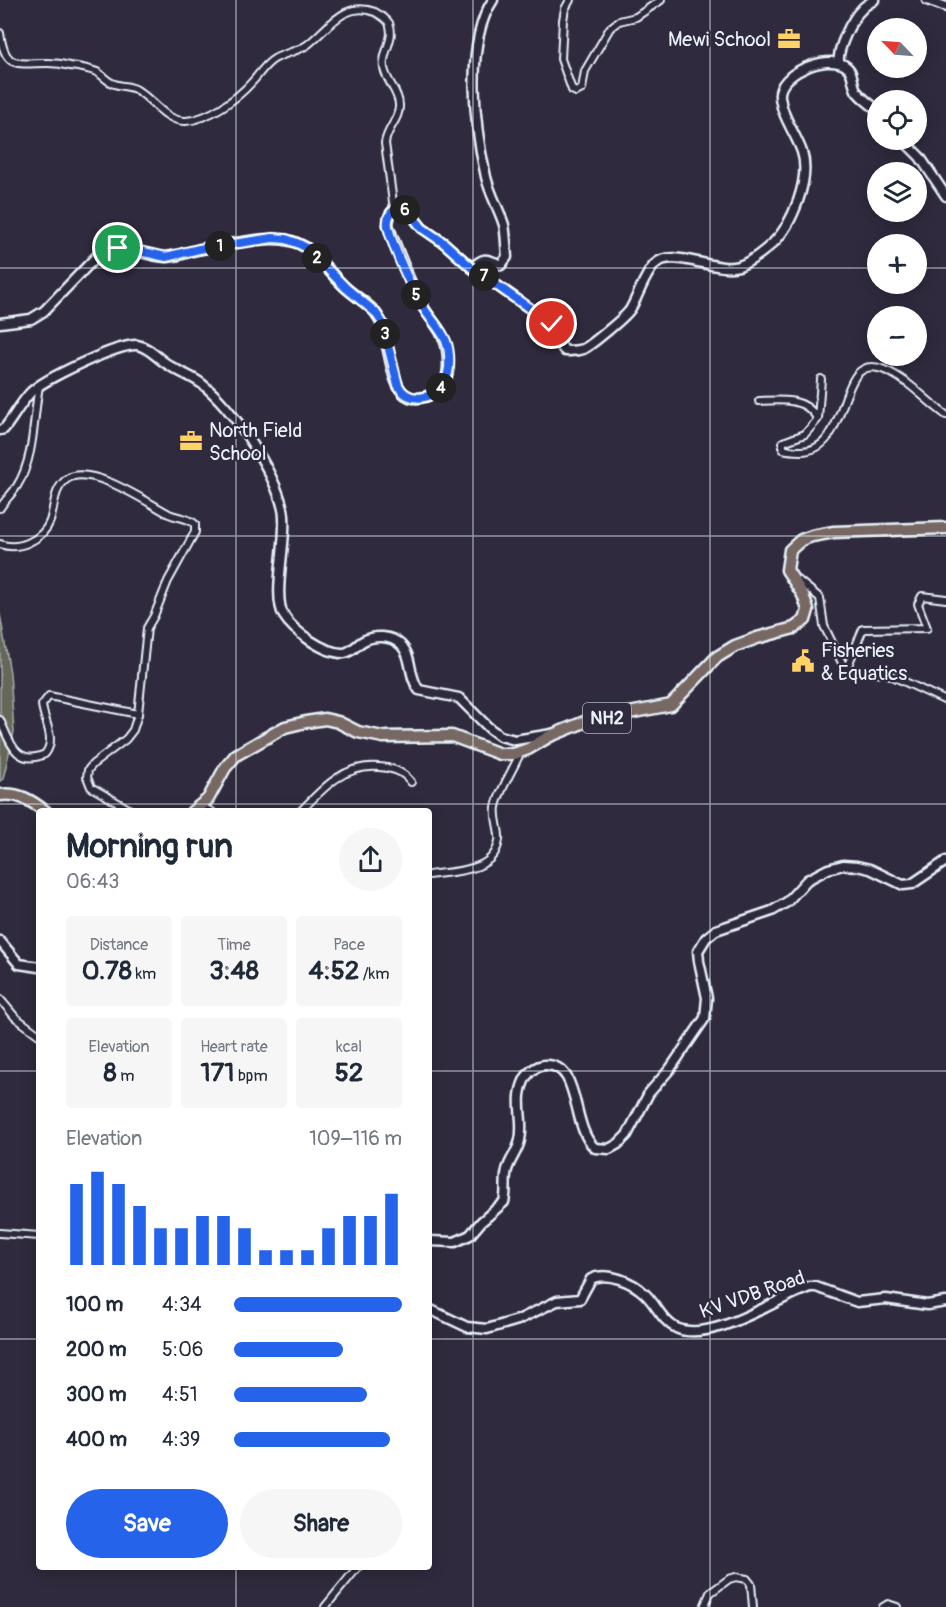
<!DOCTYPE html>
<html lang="en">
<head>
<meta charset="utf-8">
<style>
  body { margin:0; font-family:Pangolin,sans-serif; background:#f6f6f7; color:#1f2937; height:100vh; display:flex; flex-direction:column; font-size:22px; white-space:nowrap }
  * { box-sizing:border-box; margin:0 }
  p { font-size:20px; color:#747a83 }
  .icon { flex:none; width:33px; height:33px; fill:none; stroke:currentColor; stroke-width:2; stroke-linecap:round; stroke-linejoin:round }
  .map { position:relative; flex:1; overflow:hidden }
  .sheet { position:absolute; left:36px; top:808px; width:396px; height:762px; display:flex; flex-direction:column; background:#fff; border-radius:6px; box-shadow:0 3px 15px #0003 }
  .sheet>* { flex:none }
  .needle { width:39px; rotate:295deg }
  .controls { position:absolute; left:867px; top:18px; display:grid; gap:12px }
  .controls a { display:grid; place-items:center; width:60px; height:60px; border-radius:50%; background:#fff; box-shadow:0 3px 15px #0003; font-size:30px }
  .pin { position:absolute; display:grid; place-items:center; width:51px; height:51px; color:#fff; margin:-26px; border:3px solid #fff; border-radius:50%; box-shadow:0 2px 6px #0007 }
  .km { position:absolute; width:30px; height:30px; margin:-15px; border-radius:50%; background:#222; color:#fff; font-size:16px; line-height:30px; text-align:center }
  .round { display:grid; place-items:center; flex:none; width:63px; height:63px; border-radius:32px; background:#f6f6f7 }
  .overview { display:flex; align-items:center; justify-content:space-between; height:102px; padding:0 30px }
  h1 { font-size:33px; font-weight:800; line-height:45px }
  .figures { display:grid; grid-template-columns:repeat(3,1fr); gap:9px; height:102px; padding:6px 30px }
  .figures div { display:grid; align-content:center; border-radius:6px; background:#f6f6f7; text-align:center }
  .figures b { font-size:26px; font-weight:800 }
  .figures small { font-size:16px; font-weight:400 }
  .figures p { font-size:16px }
  .chart { height:168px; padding:12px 30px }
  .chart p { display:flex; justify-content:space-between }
  .chart svg { width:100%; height:108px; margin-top:6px; stroke:#2563eb; stroke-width:6 }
  .button { display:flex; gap:12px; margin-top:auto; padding:12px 30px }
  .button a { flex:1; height:69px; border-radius:36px; background:#2563eb; color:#fff; font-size:24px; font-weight:800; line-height:69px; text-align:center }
  .button a+a { background:#f6f6f7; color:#1f2937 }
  ul { padding:0 30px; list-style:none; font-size:20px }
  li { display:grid; grid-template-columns:96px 72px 1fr; align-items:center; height:45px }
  li i { height:15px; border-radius:8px; background:#2563eb }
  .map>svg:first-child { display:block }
  .green { fill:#656859; stroke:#a6aca8; stroke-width:1.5 }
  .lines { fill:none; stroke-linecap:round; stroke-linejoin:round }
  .street-casing { stroke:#e8f1f8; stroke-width:10 }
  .secondary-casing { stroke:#e8f1f8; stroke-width:13 }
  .highway-casing { stroke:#e8f1f8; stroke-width:15 }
  .street { stroke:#2f2a3d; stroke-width:6 }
  .secondary { stroke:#2f2a3d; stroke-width:8 }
  .highway { stroke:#776864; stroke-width:10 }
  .route-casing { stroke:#fff; stroke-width:12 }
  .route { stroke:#2563eb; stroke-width:8 }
  .grid { fill:none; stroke:#e8f1f8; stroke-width:1.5; stroke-opacity:0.55 }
  .labels { text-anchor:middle; stroke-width:4.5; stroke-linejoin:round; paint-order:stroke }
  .shield { fill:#2f2a3d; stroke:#b0b5c0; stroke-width:1.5 }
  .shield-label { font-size:18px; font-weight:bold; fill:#e8f1f8 }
  .poi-label { font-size:20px; fill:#e8f1f8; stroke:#2f2a3d; text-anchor:start }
  .street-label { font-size:20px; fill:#e8f1f8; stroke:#2f2a3d }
</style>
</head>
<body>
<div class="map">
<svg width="946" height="1607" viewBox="0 0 946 1607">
  <rect width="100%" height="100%" fill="#2f2a3d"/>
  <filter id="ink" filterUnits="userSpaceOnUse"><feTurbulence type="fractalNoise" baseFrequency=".0167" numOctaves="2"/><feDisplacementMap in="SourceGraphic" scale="12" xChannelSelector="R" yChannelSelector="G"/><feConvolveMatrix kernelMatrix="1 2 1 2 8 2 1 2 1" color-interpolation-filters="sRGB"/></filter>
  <g filter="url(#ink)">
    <polygon class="green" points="0,614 10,673 14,732 3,779 0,781"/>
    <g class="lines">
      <g class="street-casing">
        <g id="street">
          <polyline points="570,0 565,9 563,20 561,59 572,90 576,92 582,89 585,71 610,28 619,21 636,17 661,0"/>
          <path d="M0 33C5 70 17 63 48 63 55 63 63 64 70 66 79 67 89 69 97 72 102 75 106 80 112 83 120 87 129 85 137 90 153 100 166 122 186 121 209 119 237 99 252 82 259 75 264 65 274 59 284 53 296 52 307 45 328 29 344 0 375 12 380 15 386 18 389 23 396 39 381 53 384 68 386 81 399 92 399 105 400 119 387 128 385 143L394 210"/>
          <path d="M821 379 818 419 805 434 783 442V449C789 451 795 451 801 451 853 451 835 352 882 369 907 378 925 400 946 415"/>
          <path d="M759 401C780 400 805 397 817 418"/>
          <path d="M0 508C5 500 12 494 17 486 35 457 33 418 39 386"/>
          <path d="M0 544C18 551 43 540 50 521 55 506 53 489 67 479 90 463 148 503 169 514 178 518 187 517 195 524V532L168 581 154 616 147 628 138 714 133 730 126 739 93 764 88 770 87 777 91 787 134 812"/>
          <polyline points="799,581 820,598 824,626 846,671 886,673 946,701"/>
          <polyline points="846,670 863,629 927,628 918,604 922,596 946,599"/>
          <path d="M0 720C10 742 16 767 45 754 57 739 44 722 42 705L49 696 138 714"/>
          <polyline points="200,806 212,812"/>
          <path d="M300 812C323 788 344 764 379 767 392 768 403 771 411 782"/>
          <path d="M429 875C453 871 495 873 499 840 500 829 494 819 496 807 500 788 514 769 521 751"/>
          <polyline points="0,999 15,1017 39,1035"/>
          <polyline points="0,1233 39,1236"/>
          <polyline points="325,1607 357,1568"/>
          <polyline points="704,1607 710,1593 729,1579 736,1577 747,1579 751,1584 753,1607"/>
          <polyline points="883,1607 888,1604 897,1607"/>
        </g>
      </g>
      <g class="secondary-casing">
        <g id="secondary">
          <polyline points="927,0 946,7"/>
          <path d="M839 62C837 49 852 18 862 9 865 5 870 3 874 0"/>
          <polyline points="903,140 920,157 946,196"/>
          <path d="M472 268 552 324C558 332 558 345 565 351 571 351 577 351 583 349 590 346 628 315 631 308 639 294 644 276 655 264 672 247 715 273 739 266 751 262 763 252 773 243 792 225 811 179 802 152 796 134 782 117 780 97 777 74 826 54 844 65 855 71 851 83 857 92 863 99 871 105 878 110"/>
          <path d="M0 323 31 319 44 311 96 257C125 238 137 256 166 257 177 257 187 252 197 250 206 248 215 247 224 245 249 241 286 232 308 249 322 260 332 276 346 288 355 296 366 302 374 311 391 329 387 390 409 397 418 400 427 397 435 392 445 385 448 377 448 365 449 330 431 325 417 296 406 273 397 249 388 225 389 216 390 212 397 208L411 214 422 228 444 243 472 268C484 256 487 259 501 265L507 257C506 247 506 235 504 225 499 209 490 194 486 177 475 129 464 43 493 0"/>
          <path d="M0 430 4 429C13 418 20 404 30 393 43 379 118 344 137 345 149 347 157 358 167 364 178 372 192 376 202 384 233 408 274 471 283 509 289 535 271 596 284 616 293 631 325 654 344 653 352 652 356 645 363 641 374 635 391 635 401 645 413 657 408 676 419 690L459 698 489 728 500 736 515 740 552 734"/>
          <polyline points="0,941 19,964 39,967"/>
          <path d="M429 1241 455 1242 470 1235 481 1222 504 1202C507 1191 504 1180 507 1170 510 1159 518 1151 520 1140 525 1118 513 1100 526 1077 530 1071 536 1066 544 1065 582 1062 570 1127 595 1148L609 1149 618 1144 627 1135 649 1093 670 1069 705 1018 707 998 699 961 698 951 706 938 716 930 772 911 787 902 807 880 828 869 843 865 857 866 870 869 903 885 912 884 946 861"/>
          <path d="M429 1309 467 1327 487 1329 518 1320 557 1301 580 1299 591 1279C607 1271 633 1282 645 1294 656 1304 662 1321 676 1328 712 1344 776 1298 810 1287H816L857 1302 886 1299 927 1305 946 1302"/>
        </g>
      </g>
      <g class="highway-casing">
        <g id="highway">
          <path d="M0 795C18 792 32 801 46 812"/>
          <polyline points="192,812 208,799 225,768 236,755 285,727 306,722 325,719 338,722 358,732 383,737 452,736 500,754 514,754 528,749 550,736 587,721 671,705 717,657 735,646 757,638 794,628 805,620 808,610 803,595 787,570 790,550 801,540 812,536 834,532 946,528"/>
        </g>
      </g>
      <use href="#street" class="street"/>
      <use href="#secondary" class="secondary"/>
      <use href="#highway" class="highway"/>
    </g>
  </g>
  <g class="lines" filter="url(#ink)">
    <g class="route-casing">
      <path id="route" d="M118 248H126L166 257 199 249 273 238 286 239 297 243 307 248 346 288 375 312 382 322 398 385C408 405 435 400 445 381 451 371 450 351 446 341 441 329 432 321 425 310 413 293 392 246 388 226 387 219 389 214 394 210H405L411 214 422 228 444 243 472 268 552 324"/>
    </g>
    <use href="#route" class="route"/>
  </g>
  <path class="grid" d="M236 0V812M473 0V1607M710 0V1607M0 268H878M916 268H946M0 536H946M0 804H946M0 1071H39M429 1071H946M0 1339H39M429 1339H946M236 1568V1607"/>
  <defs>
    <g id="office-bare" transform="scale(1.8)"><path d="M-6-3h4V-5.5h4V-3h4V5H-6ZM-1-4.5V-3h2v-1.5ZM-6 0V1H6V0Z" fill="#ffd166" stroke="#2f2a3d" stroke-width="2.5" paint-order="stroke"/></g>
    <g id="civic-bare" transform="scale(1.8)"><path d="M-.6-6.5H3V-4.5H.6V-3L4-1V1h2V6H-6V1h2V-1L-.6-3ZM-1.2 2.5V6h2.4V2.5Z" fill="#ffd166" stroke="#2f2a3d" stroke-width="2.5" paint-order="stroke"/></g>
  </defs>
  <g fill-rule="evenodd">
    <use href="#office-bare" x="789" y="39"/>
    <use href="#office-bare" x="191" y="441"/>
    <use href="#civic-bare" x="803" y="661"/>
  </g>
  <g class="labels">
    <rect class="shield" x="583" y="703" width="48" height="30" rx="4.5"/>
    <g class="shield-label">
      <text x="607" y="724">NH2</text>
    </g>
    <g class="poi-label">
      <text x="771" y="46" text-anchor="end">Mewi School</text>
      <text x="209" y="437">North Field<tspan x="209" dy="23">School</tspan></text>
      <text x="821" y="657">Fisheries<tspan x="821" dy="23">&amp; Equatics</tspan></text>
    </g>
    <g class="street-label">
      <text transform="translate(752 1294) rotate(-19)" y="7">KV VDB Road</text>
    </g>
  </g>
</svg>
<div class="controls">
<a><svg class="needle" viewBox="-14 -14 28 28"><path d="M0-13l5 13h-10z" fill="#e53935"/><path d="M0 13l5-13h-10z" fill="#747a83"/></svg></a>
<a><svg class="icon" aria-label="locate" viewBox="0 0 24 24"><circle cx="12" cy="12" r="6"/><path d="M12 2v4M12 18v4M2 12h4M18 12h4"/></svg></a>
<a><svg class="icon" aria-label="layers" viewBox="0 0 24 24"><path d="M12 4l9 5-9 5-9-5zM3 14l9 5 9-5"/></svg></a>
<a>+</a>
<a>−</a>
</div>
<div class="pin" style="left:118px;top:248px;background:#1e9e55"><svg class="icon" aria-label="arrive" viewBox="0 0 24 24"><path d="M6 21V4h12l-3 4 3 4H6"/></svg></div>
<div class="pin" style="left:552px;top:324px;background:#d93025"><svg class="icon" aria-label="check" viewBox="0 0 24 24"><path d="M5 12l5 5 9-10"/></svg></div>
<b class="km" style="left:220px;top:246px">1</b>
<b class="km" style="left:317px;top:258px">2</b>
<b class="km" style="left:385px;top:334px">3</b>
<b class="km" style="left:441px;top:388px">4</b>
<b class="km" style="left:416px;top:295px">5</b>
<b class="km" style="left:405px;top:210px">6</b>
<b class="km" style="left:484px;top:276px">7</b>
<section class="sheet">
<div class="overview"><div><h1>Morning run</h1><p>06:43</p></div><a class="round"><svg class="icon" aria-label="share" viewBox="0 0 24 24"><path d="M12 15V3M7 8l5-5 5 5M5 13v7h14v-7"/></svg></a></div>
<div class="figures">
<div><p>Distance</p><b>0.78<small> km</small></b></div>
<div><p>Time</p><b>3:48</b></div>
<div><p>Pace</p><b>4:52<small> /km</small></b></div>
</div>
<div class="figures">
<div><p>Elevation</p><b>8<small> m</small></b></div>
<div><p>Heart rate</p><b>171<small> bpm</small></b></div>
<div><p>kcal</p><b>52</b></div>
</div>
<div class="chart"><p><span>Elevation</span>109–116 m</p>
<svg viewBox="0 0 160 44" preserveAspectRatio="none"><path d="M5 44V11M15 44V6M25 44V11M35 44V20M45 44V29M55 44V29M65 44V24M75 44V24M85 44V29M95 44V38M105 44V38M115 44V38M125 44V29M135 44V24M145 44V24M155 44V15"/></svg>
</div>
<ul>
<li><b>100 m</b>4:34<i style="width:100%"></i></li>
<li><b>200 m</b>5:06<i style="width:65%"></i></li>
<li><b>300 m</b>4:51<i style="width:79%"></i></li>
<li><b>400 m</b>4:39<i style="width:93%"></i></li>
</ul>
<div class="button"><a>Save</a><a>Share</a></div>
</section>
</div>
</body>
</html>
